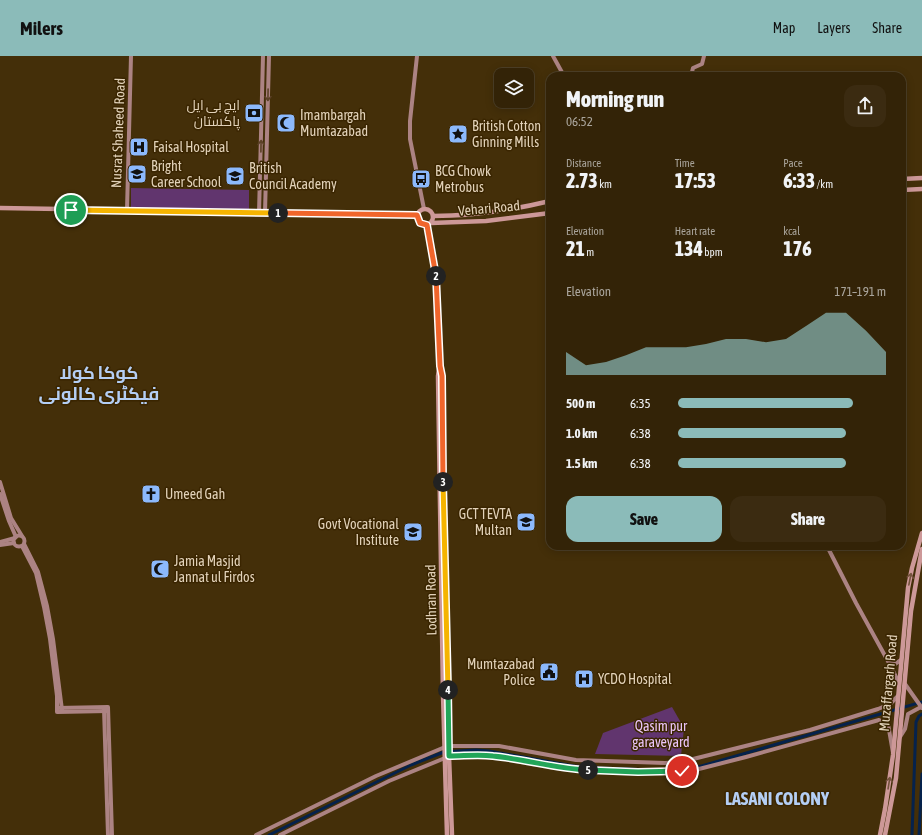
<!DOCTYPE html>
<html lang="en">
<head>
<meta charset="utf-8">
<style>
  body { margin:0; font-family:"Asap Condensed",Cairo,sans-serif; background:#3b2b11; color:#f1f3f6; height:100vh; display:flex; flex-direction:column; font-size:15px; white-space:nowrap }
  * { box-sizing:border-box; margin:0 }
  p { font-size:13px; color:#a9a49b }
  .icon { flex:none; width:22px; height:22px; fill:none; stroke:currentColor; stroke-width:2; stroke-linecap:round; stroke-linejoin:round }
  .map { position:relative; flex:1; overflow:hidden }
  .side { position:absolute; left:546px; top:16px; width:360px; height:478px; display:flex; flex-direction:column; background:#332307; border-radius:12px; box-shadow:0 2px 10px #0003,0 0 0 1px #4e4028 }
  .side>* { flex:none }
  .buttons { position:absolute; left:494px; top:12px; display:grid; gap:8px }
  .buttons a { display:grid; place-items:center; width:40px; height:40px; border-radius:8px; background:#332307; box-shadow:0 2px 10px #0003,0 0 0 1px #4e4028; font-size:20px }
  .pin { position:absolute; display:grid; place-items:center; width:34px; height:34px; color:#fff; margin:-17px; border:2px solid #fff; border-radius:50%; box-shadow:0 1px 4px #0007 }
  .km { position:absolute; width:20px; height:20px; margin:-10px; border-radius:50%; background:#222; color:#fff; font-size:11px; line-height:20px; text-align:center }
  .round { display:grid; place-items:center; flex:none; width:42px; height:42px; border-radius:12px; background:#3b2b11 }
  .overview { display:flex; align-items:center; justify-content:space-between; height:68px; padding:0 20px }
  h1 { font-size:22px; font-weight:800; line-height:30px }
  .metrics { display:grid; grid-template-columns:repeat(3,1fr); gap:6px; height:68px; padding:4px 20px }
  .metrics div { display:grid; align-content:center }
  .metrics b { font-size:20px; font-weight:800 }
  .metrics small { font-size:11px; font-weight:400 }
  .metrics p { font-size:11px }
  .chart { height:112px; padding:8px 20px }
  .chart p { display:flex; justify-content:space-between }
  .chart svg { width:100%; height:72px; margin-top:4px; fill:#8bbbb9; opacity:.7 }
  .action { display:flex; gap:8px; margin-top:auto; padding:8px 20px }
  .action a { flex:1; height:46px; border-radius:12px; background:#8bbbb9; color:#111; font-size:16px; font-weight:800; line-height:46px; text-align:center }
  .action a+a { background:#3b2b11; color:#f1f3f6 }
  ul { padding:0 20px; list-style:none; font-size:13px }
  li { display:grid; grid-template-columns:64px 48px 1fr; align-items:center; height:30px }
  li i { height:10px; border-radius:5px; background:#8bbbb9 }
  header { display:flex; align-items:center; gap:24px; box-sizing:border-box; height:56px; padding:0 20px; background:#8bbbb9; color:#111 }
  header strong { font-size:19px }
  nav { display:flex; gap:22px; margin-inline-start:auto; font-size:14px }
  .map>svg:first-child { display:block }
  .green { fill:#61356e }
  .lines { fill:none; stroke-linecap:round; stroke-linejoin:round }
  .canal { stroke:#05224c; stroke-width:3 }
  .secondary { stroke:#ac8383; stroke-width:4 }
  .primary { stroke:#cd9898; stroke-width:4.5 }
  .oneway { stroke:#5c4127 }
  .oneway2 { stroke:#75533d }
  .split-1-casing { stroke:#fff; stroke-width:8 }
  .split-2-casing { stroke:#fff; stroke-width:8 }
  .split-3-casing { stroke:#fff; stroke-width:8 }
  .split-4-casing { stroke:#fff; stroke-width:8 }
  .split-5-casing { stroke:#fff; stroke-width:8 }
  .split-6-casing { stroke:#fff; stroke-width:8 }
  .split-1 { stroke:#f5b400; stroke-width:5 }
  .split-2 { stroke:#f0652b; stroke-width:5 }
  .split-3 { stroke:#f0652b; stroke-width:5 }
  .split-4 { stroke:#f5b400; stroke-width:5 }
  .split-5 { stroke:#22a559; stroke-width:5 }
  .split-6 { stroke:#22a559; stroke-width:5 }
  .labels { text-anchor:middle; stroke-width:3; stroke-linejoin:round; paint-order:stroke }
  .poi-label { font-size:14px; fill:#e2d2b9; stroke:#3a2500; text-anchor:start }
  .street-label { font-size:14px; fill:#e2d2b9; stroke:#3a2500 }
  .park-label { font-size:14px; fill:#ebc4f8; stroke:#3a2500 }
  .district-label { font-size:18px; font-weight:bold; fill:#b4cef4; stroke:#3a2500 }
</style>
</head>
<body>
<header>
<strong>Milers</strong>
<nav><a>Map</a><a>Layers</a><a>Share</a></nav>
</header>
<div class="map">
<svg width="922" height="779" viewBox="0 0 922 779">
  <rect width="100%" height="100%" fill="#442f09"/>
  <g class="green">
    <polygon points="131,132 249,134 249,153 131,152"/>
    <polygon points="672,651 684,672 681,700 595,698 603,677"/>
  </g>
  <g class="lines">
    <g class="canal">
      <polyline points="679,713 698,711 922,646"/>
      <polyline points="269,779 411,709 431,701 444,696 458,695 476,694 489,695 574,710 600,712 654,714"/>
      <polyline points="912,779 916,666 919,660 922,658"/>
      <polyline points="919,779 922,718"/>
    </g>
    <g class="secondary">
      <polyline points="417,0 410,65 410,83 424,153"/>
      <polyline points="553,0 564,20"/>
      <polyline points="691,20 693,12 702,8 704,0"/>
      <polyline points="127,154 131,0"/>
      <polyline points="259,157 263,0"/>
      <polyline points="265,157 269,0"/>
      <polyline points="0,426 11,462 22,480"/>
      <polyline points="0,438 9,465 16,481"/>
      <circle cx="19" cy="485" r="5.5"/>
      <polyline points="0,486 15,482"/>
      <polyline points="24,488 38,516 47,550 53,583 62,654"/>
      <polyline points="0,489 14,487"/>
      <polyline points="22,490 36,517 44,551 50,583 57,640 57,656 108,655"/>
      <polyline points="827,490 856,547 889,607 899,627"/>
      <polyline points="889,607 895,608 901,604"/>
      <polyline points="905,628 922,652"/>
      <polyline points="57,652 108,651 112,779"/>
      <polyline points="104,653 108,779"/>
      <polyline points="900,681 905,673 908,658 921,651"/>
      <polyline points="449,690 499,690 576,704 665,707 681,706 810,674 878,653 890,648 898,640"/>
      <polyline points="449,700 472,699 494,700 565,712 585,714 638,716 682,715 695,714 746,701 879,664 888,668 893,697"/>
      <polyline points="256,779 376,720 445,691"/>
      <polyline points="280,779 389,725 445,702"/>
    </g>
    <g class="primary">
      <polyline points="902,123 922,122"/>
      <polyline points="902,134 922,133"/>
      <polyline points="0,152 417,159"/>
      <circle cx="425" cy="161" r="8"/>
      <path d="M433 160C472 160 513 154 550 145"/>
      <polyline points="431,167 486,165 550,157"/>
      <polyline points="427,169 437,229 440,309 442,320 449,700 452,779"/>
      <polyline points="439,313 438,320 443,638 447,779"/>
      <polyline points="880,779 885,753 893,699 908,532 912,512 922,477"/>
      <polyline points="885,779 896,722 911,555 922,493"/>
    </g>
  </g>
  <defs><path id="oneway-shaft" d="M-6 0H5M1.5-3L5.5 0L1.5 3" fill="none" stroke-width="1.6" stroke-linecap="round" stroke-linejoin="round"/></defs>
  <g class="oneway">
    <use href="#oneway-shaft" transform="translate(268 39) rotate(91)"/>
    <use href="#oneway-shaft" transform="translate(261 90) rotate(-89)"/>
  </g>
  <g class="oneway2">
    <use href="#oneway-shaft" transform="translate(910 523) rotate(-79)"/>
    <use href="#oneway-shaft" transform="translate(889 727) rotate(-81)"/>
  </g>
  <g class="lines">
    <g class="split-1-casing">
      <polyline id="split-1" points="71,154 278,157"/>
    </g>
    <g class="split-2-casing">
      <polyline id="split-2" points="278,157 417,159 420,167 427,169 436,220"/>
    </g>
    <g class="split-3-casing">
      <polyline id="split-3" points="436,220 440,310 442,320 443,426"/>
    </g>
    <g class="split-4-casing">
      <polyline id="split-4" points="443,426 448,634"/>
    </g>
    <g class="split-5-casing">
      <path id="split-5" d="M448 634 449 700C464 700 478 698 493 700 525 703 556 713 588 714"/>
    </g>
    <g class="split-6-casing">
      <polyline id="split-6" points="588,714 638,716 682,715"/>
    </g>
    <use href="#split-1" class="split-1"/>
    <use href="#split-2" class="split-2"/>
    <use href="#split-3" class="split-3"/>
    <use href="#split-4" class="split-4"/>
    <use href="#split-5" class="split-5"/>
    <use href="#split-6" class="split-6"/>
  </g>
  <defs>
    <g id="bank-square" transform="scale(1)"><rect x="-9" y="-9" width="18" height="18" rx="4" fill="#8cb9fc" stroke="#3a2500"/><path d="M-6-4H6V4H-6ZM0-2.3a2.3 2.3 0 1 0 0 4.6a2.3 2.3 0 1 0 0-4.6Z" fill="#111"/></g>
    <g id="mosque-square" transform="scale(1)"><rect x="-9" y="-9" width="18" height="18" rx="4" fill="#8cb9fc" stroke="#3a2500"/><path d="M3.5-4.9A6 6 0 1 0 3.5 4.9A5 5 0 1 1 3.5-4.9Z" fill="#111"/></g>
    <g id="sight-square" transform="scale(1)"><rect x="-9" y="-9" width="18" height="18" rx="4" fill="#8cb9fc" stroke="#3a2500"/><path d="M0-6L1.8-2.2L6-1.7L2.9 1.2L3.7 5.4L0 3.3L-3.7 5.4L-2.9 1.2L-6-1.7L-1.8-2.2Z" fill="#111"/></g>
    <g id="hospital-square" transform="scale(1)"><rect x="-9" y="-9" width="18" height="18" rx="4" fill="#8cb9fc" stroke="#3a2500"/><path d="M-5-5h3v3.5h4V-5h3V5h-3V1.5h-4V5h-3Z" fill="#111"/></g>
    <g id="school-square" transform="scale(1)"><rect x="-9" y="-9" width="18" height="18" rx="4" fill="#8cb9fc" stroke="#3a2500"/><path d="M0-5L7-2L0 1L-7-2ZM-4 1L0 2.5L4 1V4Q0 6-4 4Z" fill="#111"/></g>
    <g id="bus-square" transform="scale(1)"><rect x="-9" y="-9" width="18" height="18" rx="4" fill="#8cb9fc" stroke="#3a2500"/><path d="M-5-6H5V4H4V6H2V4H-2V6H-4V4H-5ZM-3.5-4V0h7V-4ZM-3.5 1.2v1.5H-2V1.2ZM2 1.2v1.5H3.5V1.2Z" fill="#111"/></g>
    <g id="church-square" transform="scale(1)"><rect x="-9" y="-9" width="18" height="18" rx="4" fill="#8cb9fc" stroke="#3a2500"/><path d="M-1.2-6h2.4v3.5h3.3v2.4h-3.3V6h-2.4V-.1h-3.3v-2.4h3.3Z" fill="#111"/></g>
    <g id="university-square" transform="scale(1)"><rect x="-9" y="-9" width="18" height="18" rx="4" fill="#8cb9fc" stroke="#3a2500"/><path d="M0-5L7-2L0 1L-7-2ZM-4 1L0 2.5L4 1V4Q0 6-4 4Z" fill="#111"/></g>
    <g id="civic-square" transform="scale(1)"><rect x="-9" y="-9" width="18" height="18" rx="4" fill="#8cb9fc" stroke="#3a2500"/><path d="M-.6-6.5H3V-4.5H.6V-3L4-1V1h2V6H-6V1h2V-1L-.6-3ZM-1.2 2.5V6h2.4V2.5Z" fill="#111"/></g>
  </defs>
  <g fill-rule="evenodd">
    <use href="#bank-square" x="254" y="57"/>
    <use href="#mosque-square" x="286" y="67"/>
    <use href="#sight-square" x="458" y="78"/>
    <use href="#hospital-square" x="139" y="91"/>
    <use href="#school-square" x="137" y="118"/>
    <use href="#school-square" x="235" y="120"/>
    <use href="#bus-square" x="421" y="123"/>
    <use href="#church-square" x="151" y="438"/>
    <use href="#university-square" x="526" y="466"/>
    <use href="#university-square" x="413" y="476"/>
    <use href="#mosque-square" x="160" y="513"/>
    <use href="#civic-square" x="549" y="616"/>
    <use href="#hospital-square" x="584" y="623"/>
  </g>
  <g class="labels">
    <g class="poi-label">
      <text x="240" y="54" text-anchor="end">ایچ بی ایل<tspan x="240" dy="16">پاکستان</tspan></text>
      <text x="300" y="64">Imambargah<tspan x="300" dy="16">Mumtazabad</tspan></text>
      <text x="472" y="75">British Cotton<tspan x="472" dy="16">Ginning Mills</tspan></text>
      <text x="153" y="96">Faisal Hospital</text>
      <text x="151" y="115">Bright<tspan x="151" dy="16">Career School</tspan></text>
      <text x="249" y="117">British<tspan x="249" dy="16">Council Academy</tspan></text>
      <text x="435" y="120">BCG Chowk<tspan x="435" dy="16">Metrobus</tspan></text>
      <text x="165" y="443">Umeed Gah</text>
      <text x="512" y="463" text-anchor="end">GCT TEVTA<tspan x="512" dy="16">Multan</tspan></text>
      <text x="399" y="473" text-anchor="end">Govt Vocational<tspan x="399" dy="16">Institute</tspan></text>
      <text x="174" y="510">Jamia Masjid<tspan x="174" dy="16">Jannat ul Firdos</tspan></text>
      <text x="535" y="613" text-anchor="end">Mumtazabad<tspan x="535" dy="16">Police</tspan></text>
      <text x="598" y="628">YCDO Hospital</text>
    </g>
    <g class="street-label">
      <text transform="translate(118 77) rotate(-88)" y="5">Nusrat Shaheed Road</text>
      <text transform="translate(489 152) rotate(-5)" y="5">Vehari Road</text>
      <text transform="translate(431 544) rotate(-91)" y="5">Lodhran Road</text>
      <text transform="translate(888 627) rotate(-85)" y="5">Muzaffargarh Road</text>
    </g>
    <g class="park-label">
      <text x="661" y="675">Qasim pur<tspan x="661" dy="16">garaveyard</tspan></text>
    </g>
    <g class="district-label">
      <text x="99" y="323">کوکا کولا<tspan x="99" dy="21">فیکٹری کالونی</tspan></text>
      <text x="777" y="749">LASANI COLONY</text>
    </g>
  </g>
</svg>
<div class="buttons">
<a><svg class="icon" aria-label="layers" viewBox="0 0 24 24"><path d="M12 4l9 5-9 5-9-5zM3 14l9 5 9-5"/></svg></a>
</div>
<div class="pin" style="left:71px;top:154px;background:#1e9e55"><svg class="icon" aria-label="arrive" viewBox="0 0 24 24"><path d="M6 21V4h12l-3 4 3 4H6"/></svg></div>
<div class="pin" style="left:682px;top:715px;background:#d93025"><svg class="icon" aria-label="check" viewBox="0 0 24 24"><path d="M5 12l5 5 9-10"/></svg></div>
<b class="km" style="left:278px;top:157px">1</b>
<b class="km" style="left:436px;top:220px">2</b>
<b class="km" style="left:443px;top:426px">3</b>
<b class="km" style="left:448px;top:634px">4</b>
<b class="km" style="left:588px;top:714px">5</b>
<section class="side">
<div class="overview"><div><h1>Morning run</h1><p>06:52</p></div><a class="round"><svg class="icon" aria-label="share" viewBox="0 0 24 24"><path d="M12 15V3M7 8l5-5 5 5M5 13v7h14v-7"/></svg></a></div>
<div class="metrics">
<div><p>Distance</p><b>2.73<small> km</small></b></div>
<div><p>Time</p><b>17:53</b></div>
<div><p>Pace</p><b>6:33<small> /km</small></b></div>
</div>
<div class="metrics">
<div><p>Elevation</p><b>21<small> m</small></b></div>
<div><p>Heart rate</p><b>134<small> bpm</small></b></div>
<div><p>kcal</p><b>176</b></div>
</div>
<div class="chart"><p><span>Elevation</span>171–191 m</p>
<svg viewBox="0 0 160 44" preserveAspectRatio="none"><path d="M0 44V30L10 38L20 36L30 32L40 27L50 27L60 27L70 25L80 22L90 22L100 24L110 22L120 14L130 6L140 6L150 17L160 30V44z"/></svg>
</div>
<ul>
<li><b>500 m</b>6:35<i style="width:84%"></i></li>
<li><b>1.0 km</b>6:38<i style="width:81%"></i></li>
<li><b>1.5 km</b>6:38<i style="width:81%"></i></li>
</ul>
<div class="action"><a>Save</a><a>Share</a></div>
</section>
</div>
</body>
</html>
